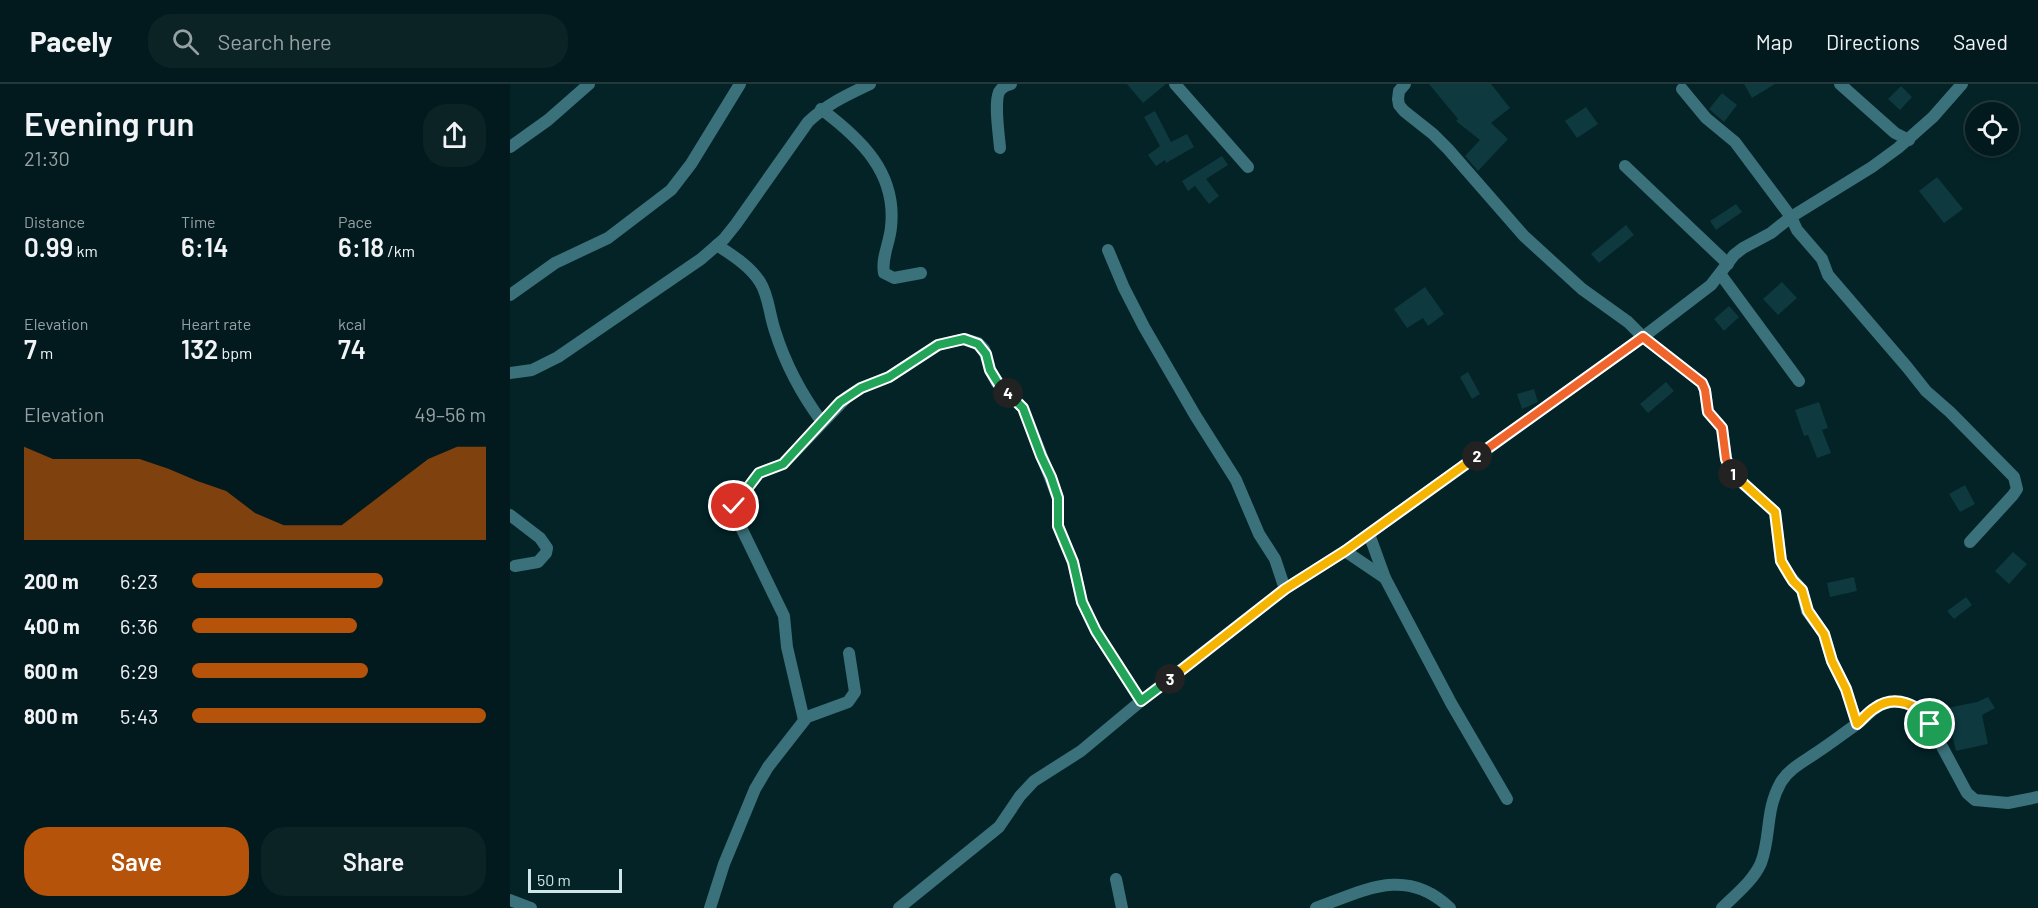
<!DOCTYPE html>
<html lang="en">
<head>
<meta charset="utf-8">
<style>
  body { margin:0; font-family:Barlow,sans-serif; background:#0c2326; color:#f1f3f6; height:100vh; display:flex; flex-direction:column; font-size:22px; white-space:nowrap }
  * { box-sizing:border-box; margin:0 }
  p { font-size:20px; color:#96a1a4 }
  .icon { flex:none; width:33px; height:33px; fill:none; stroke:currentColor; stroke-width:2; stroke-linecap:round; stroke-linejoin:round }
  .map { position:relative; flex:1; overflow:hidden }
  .drawer { display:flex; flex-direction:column; background:#021a1d; width:510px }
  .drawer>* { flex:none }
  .tools { position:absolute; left:1455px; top:18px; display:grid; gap:12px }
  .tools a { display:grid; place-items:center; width:54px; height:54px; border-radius:50%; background:#021a1d; box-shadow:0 2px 4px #0004,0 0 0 2px #23383b; font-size:30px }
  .scale { position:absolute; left:18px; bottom:15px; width:94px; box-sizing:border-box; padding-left:6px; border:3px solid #cfe5e8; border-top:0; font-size:16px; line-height:21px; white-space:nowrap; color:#cfe5e8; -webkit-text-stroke:4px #032327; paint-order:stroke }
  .pin { position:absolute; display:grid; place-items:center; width:51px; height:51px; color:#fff; margin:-26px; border:3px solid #fff; border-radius:50%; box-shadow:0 2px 6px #0007 }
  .km { position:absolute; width:30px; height:30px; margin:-15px; border-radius:50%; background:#222; color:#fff; font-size:16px; line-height:30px; text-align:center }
  .round { display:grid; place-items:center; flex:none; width:63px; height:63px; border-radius:24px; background:#0c2326 }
  .head { display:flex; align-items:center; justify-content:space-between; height:102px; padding:0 24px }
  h1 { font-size:33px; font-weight:600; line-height:45px }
  .stats { display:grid; grid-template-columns:repeat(3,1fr); gap:9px; height:102px; padding:6px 24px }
  .stats div { display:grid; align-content:center }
  .stats b { font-size:26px; font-weight:600 }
  .stats small { font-size:16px; font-weight:400 }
  .stats p { font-size:16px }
  .chart { height:168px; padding:12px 24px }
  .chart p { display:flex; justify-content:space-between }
  .chart svg { width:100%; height:108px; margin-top:6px; fill:#b45309; opacity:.7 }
  .action { display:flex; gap:12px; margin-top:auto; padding:12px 24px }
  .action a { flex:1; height:69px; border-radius:24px; background:#b45309; color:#fff; font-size:24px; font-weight:600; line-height:69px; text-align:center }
  .action a+a { background:#0c2326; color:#f1f3f6 }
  ul { padding:0 24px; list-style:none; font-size:20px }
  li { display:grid; grid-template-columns:96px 72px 1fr; align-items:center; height:45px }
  li i { height:15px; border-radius:8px; background:#b45309 }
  header { display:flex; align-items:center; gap:36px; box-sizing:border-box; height:84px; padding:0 30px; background:#021a1d; border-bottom:2px solid #23383b }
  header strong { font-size:28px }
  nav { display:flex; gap:33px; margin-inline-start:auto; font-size:21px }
  .search { width:420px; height:54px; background:#0c2326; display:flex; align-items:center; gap:15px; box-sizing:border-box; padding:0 21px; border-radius:24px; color:#96a1a4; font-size:22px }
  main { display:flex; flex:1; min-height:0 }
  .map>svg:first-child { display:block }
  .building { fill:#0d393f }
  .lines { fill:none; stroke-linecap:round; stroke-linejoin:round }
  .street { stroke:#3a717a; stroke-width:12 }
  .split-1-casing { stroke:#fff; stroke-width:12 }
  .split-2-casing { stroke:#fff; stroke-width:12 }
  .split-3-casing { stroke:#fff; stroke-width:12 }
  .split-4-casing { stroke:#fff; stroke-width:12 }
  .split-5-casing { stroke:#fff; stroke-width:12 }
  .split-1 { stroke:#f5b400; stroke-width:8 }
  .split-2 { stroke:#f0652b; stroke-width:8 }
  .split-3 { stroke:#f5b400; stroke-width:8 }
  .split-4 { stroke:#22a559; stroke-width:8 }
  .split-5 { stroke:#22a559; stroke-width:8 }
</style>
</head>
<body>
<header>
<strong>Pacely</strong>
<div class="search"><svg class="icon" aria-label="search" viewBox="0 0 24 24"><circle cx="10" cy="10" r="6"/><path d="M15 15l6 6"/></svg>Search here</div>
<nav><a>Map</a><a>Directions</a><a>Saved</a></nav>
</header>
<main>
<section class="drawer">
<div class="head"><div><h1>Evening run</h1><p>21:30</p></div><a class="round"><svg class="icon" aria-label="share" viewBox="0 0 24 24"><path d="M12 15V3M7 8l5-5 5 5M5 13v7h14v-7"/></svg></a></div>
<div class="stats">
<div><p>Distance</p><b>0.99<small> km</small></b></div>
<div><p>Time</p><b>6:14</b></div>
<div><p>Pace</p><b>6:18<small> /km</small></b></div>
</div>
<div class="stats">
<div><p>Elevation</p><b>7<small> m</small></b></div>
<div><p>Heart rate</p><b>132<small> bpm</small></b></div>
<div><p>kcal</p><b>74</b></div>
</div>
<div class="chart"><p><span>Elevation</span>49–56 m</p>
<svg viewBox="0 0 160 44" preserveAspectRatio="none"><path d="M0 44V6L10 11L20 11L30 11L40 11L50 15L60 20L70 24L80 33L90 38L100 38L110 38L120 29L130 20L140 11L150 6L160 6V44z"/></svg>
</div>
<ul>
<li><b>200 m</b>6:23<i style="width:65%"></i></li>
<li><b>400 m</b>6:36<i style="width:56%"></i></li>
<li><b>600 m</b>6:29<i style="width:60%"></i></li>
<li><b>800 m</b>5:43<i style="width:100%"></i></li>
</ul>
<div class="action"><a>Save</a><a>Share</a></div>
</section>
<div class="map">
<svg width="1528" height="824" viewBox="0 0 1528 824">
  <rect width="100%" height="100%" fill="#032327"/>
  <g class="building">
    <polygon points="617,0 656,0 633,19"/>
    <polygon points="919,0 981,0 1000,24 981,39 998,55 968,87 955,72 970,56 946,37 948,35"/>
    <polygon points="1234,0 1265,0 1242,14"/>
    <polygon points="1391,2 1402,13 1390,26 1378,15"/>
    <polygon points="1212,9 1227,21 1214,38 1199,25"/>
    <polygon points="1076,23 1088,40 1067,54 1055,37"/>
    <polygon points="645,27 661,58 677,50 684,63 656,79 655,76 646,82 638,71 650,62 634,33"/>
    <polygon points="712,72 718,81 696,95 709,112 699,120 685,102 678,107 672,97"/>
    <polygon points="1427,93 1453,125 1434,139 1409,107"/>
    <polygon points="1226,120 1232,128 1206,146 1200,137"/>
    <polygon points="1116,141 1124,151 1089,179 1081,170"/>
    <polygon points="1272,198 1287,214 1268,231 1253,215"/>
    <polygon points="915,203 934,230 918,242 913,234 897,244 884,225"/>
    <polygon points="1219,222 1229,233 1214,247 1204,235"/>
    <polygon points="958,288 970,310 962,315 950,293"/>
    <polygon points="1156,298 1164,307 1138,329 1130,320"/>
    <polygon points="1024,305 1028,318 1012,325 1007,310"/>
    <polygon points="1309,318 1318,344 1312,346 1321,369 1307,374 1298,351 1294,352 1285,326"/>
    <polygon points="1455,401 1465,420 1450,428 1439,410"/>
    <polygon points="1503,468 1517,480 1499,500 1485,487"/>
    <polygon points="1344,493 1347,507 1320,513 1317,499"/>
    <polygon points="1456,513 1462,521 1444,535 1437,527"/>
    <polygon points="1478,613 1485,624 1472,631 1478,660 1446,667 1441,647 1437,648 1432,625 1467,618"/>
  </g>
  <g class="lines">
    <g class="street">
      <polyline points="665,0 738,83"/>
      <polyline points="895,0 889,7 888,15 889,21 894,27 923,50 938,65 1014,152 1072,205 1118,238 1133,253 1192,299 1195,306 1198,328 1212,344 1216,375 1221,389 1265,428 1271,477 1279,491 1292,506 1297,527 1314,550 1322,577 1336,605 1347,640"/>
      <polyline points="1330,0 1385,49 1399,56"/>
      <polyline points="1172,5 1196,34 1225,58 1281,133 1287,146 1312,175 1318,191 1397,283 1416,307 1440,328 1504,393 1507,405 1503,411 1460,458"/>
      <path d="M311 25C351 55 387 89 381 143 380 158 371 174 374 189L384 194 411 189"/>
      <polyline points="0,63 38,36 79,0"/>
      <path d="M490 64C489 50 484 20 489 8 492 3 496 1 501 0"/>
      <polyline points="1115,82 1218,180"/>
      <path d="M207 161C222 171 240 182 250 198 259 212 259 230 265 247 275 279 292 311 312 338"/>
      <polyline points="598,166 614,204 634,243 685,331 726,396 749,450 765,475 775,505"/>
      <polyline points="1211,191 1289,297"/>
      <polyline points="0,211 45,179 98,154 161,106 181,80 230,0"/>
      <path d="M0 289 22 286 48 273 191 175 214 155 226 140 298 38C317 20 337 11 360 0"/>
      <polyline points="0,431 30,454 37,464 36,469 28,478 5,482"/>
      <polyline points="859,450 875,494 941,619 997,715"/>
      <polyline points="835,467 875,494"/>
      <polyline points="294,636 277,563 274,532 225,431 224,422 249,389 273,380 337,313 351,304 379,293 428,261 454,255 468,259 474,265 480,286 487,299 513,324 548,414 548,442 563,478 572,518 586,547 631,617"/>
      <polyline points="606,795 612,824"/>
      <polyline points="0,816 21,824"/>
      <polyline points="200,824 214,780 245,705 258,683 297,633 338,618 345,608 339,569"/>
      <polyline points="389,824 489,743 510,712 524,697 571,667 631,617 775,505 835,467 1133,253 1201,201 1224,171 1233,164 1261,149 1281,133 1362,83 1388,64 1423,33 1452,0"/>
      <path d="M806 824C855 806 896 782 940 824"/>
      <path d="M1212 824C1226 810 1243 797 1251 779 1261 753 1255 726 1271 698 1279 685 1293 678 1306 669 1320 660 1334 649 1347 640 1356 633 1362 624 1373 620 1388 615 1404 619 1415 631L1457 709 1465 716 1498 719 1528 713"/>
    </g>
  </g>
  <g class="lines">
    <g class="split-1-casing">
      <path id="split-1" d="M1223 390 1265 428 1271 477 1283 497 1292 506 1298 527 1314 550 1322 577 1336 605 1347 640C1353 635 1358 628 1365 624 1385 610 1410 620 1420 640"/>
    </g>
    <g class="split-2-casing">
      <polyline id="split-2" points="967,372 1133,253 1192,299 1195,306 1198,328 1212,344 1216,375 1223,390"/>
    </g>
    <g class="split-3-casing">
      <polyline id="split-3" points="660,595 775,505 835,467 967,372"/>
    </g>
    <g class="split-4-casing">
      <polyline id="split-4" points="498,309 513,324 531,372 541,393 548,414 548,442 563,478 572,518 586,547 631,617 660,595"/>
    </g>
    <g class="split-5-casing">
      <polyline id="split-5" points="224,422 249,389 273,380 330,318 351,304 379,293 428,261 454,255 468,260 476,270 480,286 488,299 498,309"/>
    </g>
    <use href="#split-1" class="split-1"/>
    <use href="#split-2" class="split-2"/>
    <use href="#split-3" class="split-3"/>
    <use href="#split-4" class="split-4"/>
    <use href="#split-5" class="split-5"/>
  </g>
</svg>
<div class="tools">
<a><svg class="icon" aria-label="locate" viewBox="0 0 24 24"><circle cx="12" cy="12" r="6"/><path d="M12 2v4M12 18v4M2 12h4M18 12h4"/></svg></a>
</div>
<div class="scale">50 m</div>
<div class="pin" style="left:1420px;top:640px;background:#1e9e55"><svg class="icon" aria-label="arrive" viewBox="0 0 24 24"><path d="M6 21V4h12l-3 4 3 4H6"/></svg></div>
<div class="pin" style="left:224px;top:422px;background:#d93025"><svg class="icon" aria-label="check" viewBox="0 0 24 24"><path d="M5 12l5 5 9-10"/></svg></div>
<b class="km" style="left:1223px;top:390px">1</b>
<b class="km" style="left:967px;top:372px">2</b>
<b class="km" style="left:660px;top:595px">3</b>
<b class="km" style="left:498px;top:309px">4</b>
</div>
</main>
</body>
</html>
